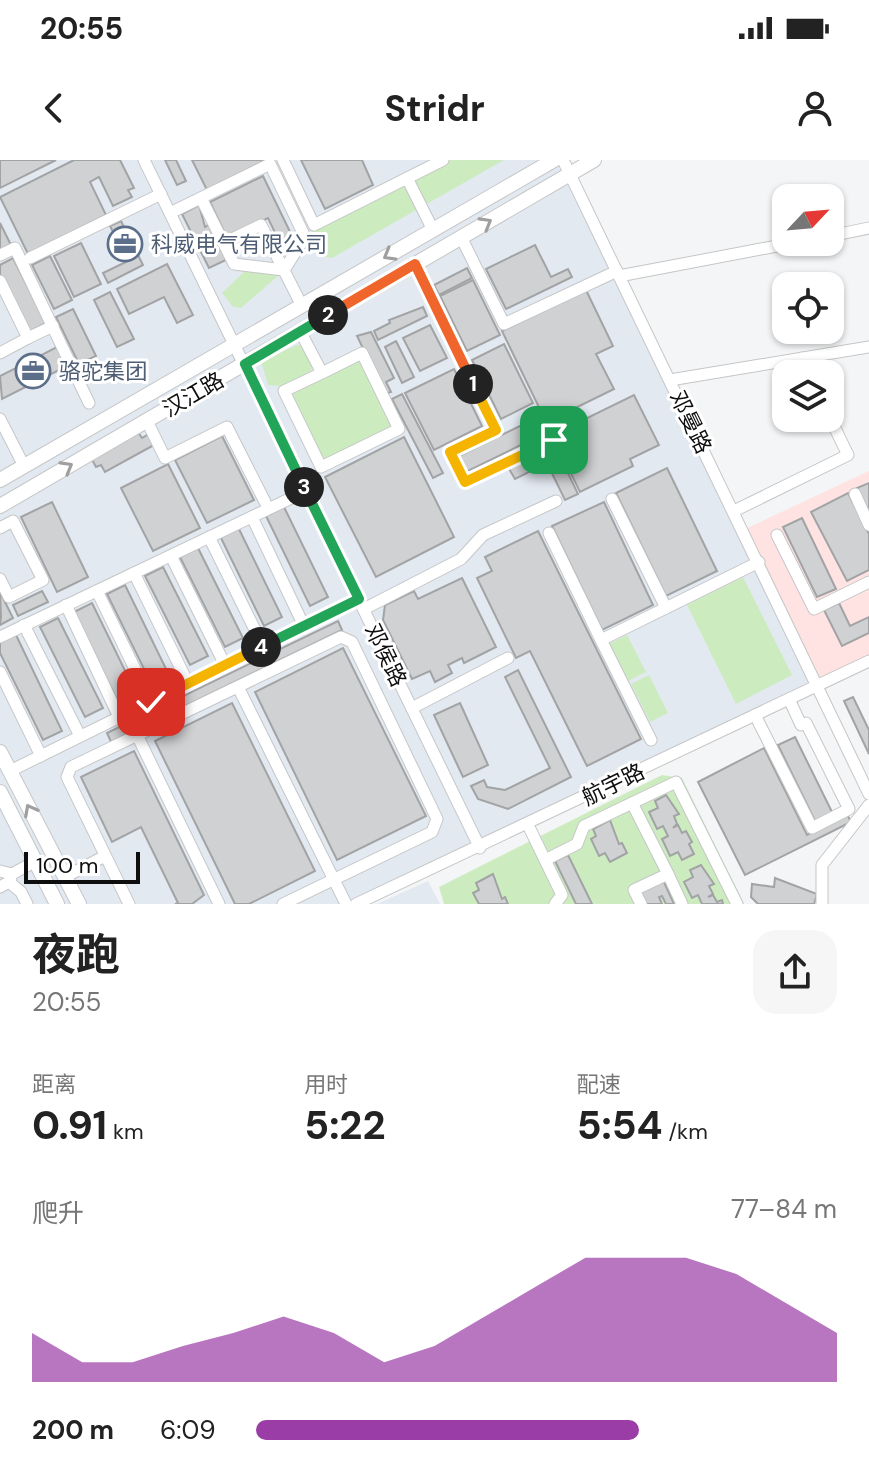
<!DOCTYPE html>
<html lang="zh">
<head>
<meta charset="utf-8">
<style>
  body { margin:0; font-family:"DM Sans","Noto Sans SC",sans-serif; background:#f6f6f6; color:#222; height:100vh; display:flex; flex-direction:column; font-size:30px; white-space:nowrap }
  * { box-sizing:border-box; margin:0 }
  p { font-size:26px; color:#767676 }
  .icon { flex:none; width:44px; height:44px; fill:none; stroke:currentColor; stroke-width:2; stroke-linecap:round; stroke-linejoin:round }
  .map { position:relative; height:744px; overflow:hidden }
  .panel { display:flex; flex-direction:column; background:#fff; flex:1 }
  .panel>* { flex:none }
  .needle { width:52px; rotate:64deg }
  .buttons { position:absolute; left:772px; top:24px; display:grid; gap:16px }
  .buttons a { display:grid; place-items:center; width:72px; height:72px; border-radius:16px; background:#fff; box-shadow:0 2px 6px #0004; font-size:40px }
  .scale { position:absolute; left:24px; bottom:20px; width:116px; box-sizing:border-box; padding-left:8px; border:4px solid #0e0e0f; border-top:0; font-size:22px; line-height:28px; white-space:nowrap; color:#0e0e0f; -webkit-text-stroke:6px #fff; paint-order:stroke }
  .pin { position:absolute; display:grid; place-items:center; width:68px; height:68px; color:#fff; margin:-34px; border-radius:16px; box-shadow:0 4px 12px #0006 }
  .km { position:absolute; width:40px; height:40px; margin:-20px; border-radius:50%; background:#222; color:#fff; font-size:22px; line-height:40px; text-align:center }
  .round { display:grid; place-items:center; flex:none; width:84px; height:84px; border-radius:24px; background:#f6f6f6 }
  .summary { display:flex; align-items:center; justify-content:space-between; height:136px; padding:0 32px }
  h1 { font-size:44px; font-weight:700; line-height:60px }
  .stats { display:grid; grid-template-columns:repeat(3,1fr); gap:12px; height:136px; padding:8px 32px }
  .stats div { display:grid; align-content:center }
  .stats b { font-size:40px; font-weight:700 }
  .stats small { font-size:22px; font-weight:400 }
  .stats p { font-size:22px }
  .chart { height:224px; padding:16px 32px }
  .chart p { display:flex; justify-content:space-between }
  .chart svg { width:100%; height:144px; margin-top:8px; fill:#9b3da6; opacity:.7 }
  ul { padding:0 32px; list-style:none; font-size:26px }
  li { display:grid; grid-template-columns:128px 96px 1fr; align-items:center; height:60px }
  li i { height:20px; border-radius:10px; background:#9b3da6 }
  .status { display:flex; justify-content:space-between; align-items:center; height:56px; padding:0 40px; background:#fff; direction:ltr }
  .status svg { height:22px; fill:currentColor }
  header { display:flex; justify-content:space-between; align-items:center; height:104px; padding:0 32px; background:#fff; font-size:36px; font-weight:700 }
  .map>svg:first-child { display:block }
  .commercial { fill:#ffe3e2 }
  .built { fill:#e3e9f1 }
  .green { fill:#ccecbf }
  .building { fill:#d0d1d3; stroke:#a2a3a5; stroke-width:2 }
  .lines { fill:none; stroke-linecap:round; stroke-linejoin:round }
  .minor-casing { stroke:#c5c6c7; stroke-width:13 }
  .major-casing { stroke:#c5c6c7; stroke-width:16 }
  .minor { stroke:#fff; stroke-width:11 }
  .major { stroke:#fff; stroke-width:14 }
  .oneway { stroke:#9f9f9f }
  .split-1-casing { stroke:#fff; stroke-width:16 }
  .split-2-casing { stroke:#fff; stroke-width:16 }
  .split-3-casing { stroke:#fff; stroke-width:16 }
  .split-4-casing { stroke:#fff; stroke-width:16 }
  .split-5-casing { stroke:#fff; stroke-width:16 }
  .split-1 { stroke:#f5b400; stroke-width:10 }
  .split-2 { stroke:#f0652b; stroke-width:10 }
  .split-3 { stroke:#22a559; stroke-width:10 }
  .split-4 { stroke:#22a559; stroke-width:10 }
  .split-5 { stroke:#f5b400; stroke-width:10 }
  .labels { text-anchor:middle; stroke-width:6; stroke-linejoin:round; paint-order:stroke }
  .service-label { font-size:22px; fill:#4e5e75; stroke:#fff; text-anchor:start }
  .street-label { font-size:22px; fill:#0e0e0f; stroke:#fff }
</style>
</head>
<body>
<div class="status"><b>20:55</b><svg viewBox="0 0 49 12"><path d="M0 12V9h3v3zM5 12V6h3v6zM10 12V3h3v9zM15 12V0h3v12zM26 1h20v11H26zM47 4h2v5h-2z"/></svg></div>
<header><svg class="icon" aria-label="back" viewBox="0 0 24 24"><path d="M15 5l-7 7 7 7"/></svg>Stridr<svg class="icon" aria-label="person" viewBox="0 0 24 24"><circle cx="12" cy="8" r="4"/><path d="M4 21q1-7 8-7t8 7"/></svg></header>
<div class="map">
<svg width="869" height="744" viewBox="0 0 869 744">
  <rect width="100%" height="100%" fill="#f4f5f6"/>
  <polygon class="commercial" points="869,311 869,501 818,525 743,370"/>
  <g class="built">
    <polygon points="0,0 563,0 818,525 356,744 0,744"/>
    <polygon points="428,721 440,744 377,744"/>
  </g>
  <g class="green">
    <polygon points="450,0 504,0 332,98 326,97 312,71"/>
    <polygon points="246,110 279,115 241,148 233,147 222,133"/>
    <polygon points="297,185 304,186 313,206 310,212 280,226 268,225 261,201"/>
    <polygon points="362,193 399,269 321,307 284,231"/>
    <polygon points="743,417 792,515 736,544 687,445"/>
    <polygon points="627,475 646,512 628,521 609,484"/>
    <polygon points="649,515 668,553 650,562 631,524"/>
    <polygon points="662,615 682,618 744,744 444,744 439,727"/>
  </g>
  <g class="building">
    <polygon points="0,0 56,0 0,28"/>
    <polygon points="74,0 120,0 134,28 128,30 132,37 113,46 99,17 90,22 106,55 28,94 0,37"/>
    <polygon points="165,0 176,0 186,21 177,25"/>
    <polygon points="192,0 266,0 207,30"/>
    <polygon points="301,0 362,0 373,25 325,49"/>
    <polygon points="263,16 293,78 280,83 268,58 227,78 210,42"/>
    <polygon points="199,45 205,67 210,64 228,99 209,108 182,54"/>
    <polygon points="121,61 143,105 108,123 103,113 128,101 110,66"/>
    <polygon points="0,63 11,85 0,90"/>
    <polygon points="81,83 101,124 74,137 54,96"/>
    <polygon points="535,85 551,117 568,109 572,117 506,149 486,109"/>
    <polygon points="50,96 72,140 54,149 32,105"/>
    <polygon points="13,98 46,163 29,172 0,114 0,105"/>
    <polygon points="167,104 193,155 177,163 164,137 129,154 117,129"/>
    <polygon points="467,108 472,118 439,135 434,125"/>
    <polygon points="473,120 500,175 467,191 440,136"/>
    <polygon points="586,130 613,186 596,194 614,229 559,256 565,269 634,235 659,285 630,299 633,306 580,332 502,171"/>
    <polygon points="110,132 134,179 117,187 94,140"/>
    <polygon points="423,147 427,156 378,180 374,171 390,163 389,160"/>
    <polygon points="73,149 96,196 79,204 56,157"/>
    <polygon points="430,165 447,198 420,211 403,178"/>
    <polygon points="371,172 394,218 386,222 391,232 385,234 357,176"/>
    <polygon points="396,181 414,217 402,223 385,187"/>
    <polygon points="504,184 533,243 501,259 472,200"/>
    <polygon points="57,187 67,206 2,239 0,216"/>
    <polygon points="454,209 482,266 434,290 405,233"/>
    <polygon points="402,234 443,313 433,318 392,239"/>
    <polygon points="540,256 547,272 464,313 457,297"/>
    <polygon points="138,272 142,278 149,274 154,285 105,312 101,305 96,307 91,298"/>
    <polygon points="222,276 254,340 207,363 175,300"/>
    <polygon points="404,277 454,377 376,417 325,317"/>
    <polygon points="554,284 578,334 565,340 547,303 515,319 508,307"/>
    <polygon points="168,304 200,368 153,391 121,328"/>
    <polygon points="667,308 717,411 666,436 616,333"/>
    <polygon points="869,323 869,353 857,328"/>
    <polygon points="848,333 869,374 869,410 847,421 811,352"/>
    <polygon points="52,342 88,417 57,432 21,357"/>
    <polygon points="604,342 653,445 602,470 552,366"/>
    <polygon points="284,347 328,437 310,446 266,356"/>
    <polygon points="802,358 836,429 817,437 783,367"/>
    <polygon points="238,367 282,457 264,466 220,376"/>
    <polygon points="538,371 641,579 587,606 530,491 516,498 477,418 492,411 485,397"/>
    <polygon points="198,388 243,478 225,487 180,397"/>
    <polygon points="163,407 208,496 190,505 145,416"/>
    <polygon points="462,418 496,487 464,503 462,498 448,505 452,513 435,522 430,511 412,519 383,460 385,445 414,431 418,439"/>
    <polygon points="125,425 169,515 151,523 107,434"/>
    <polygon points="42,431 48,442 18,456 13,445"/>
    <polygon points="0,432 13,458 0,465 1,457"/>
    <polygon points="92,443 136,533 118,542 74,452"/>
    <polygon points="839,443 850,466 869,457 869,473 842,486 824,450"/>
    <polygon points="58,458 103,548 85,557 40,467"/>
    <polygon points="338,461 342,470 111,582 107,573"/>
    <polygon points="16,475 62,571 43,580 0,493 0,482"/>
    <polygon points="343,488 426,656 337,700 255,532"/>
    <polygon points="518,510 571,617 508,649 478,639 471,626 484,620 487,627 505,630 550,608 505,517"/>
    <polygon points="853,537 869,570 869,594 844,541"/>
    <polygon points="232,543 315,711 249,744 235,744 155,581"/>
    <polygon points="460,543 488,605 463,617 434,555"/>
    <polygon points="795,577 833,654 816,663 778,585"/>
    <polygon points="764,588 807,675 847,654 851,662 745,715 698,622"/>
    <polygon points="134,591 204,735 192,744 175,744 178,743 141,667 112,682 81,617"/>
    <polygon points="666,635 679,654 674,656 677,664 673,668 678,665 682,673 686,671 692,682 689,684 694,694 682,700 678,692 670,696 662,679 668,676 663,666 657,669 649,652 658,648 655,641"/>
    <polygon points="610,660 619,684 622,683 627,693 610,702 605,693 599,696 591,679 596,676 593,669"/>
    <polygon points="568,695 592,744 576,744 555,701"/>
    <polygon points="701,705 714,724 709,726 713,734 708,737 713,735 717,742 722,740 723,744 702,744 698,735 692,738 684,722 693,717 690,710"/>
    <polygon points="493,714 502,739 505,737 508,744 479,744 473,733 479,730 476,723"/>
    <polygon points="775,718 817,734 814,744 758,744 751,737 752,724 774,727"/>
    <polygon points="663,720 674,744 666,744 662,736 659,737 662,744 645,744 639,731"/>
  </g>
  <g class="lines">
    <g class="minor-casing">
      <g id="minor">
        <polyline points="144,0 480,688"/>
        <polyline points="283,0 314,65 443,0"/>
        <polyline points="563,0 869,634"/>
        <polyline points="407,18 433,70"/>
        <polyline points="170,53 270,4 305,77 284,110 234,104 201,38"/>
        <polyline points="830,76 869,68"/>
        <polyline points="461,77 504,164 617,111"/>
        <polyline points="224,83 261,65 302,146"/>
        <polyline points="0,95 15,88 89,243"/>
        <polyline points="30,98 161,34"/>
        <polyline points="415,104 496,270 450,292 465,322 554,280"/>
        <polyline points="619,116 798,82"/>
        <polyline points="0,121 28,178 0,193"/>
        <polyline points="300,171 322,213 284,231 321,307 399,269 362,193 322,213"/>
        <polyline points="28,178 53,166"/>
        <polyline points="802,198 809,214"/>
        <polyline points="670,220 869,187"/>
        <polyline points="0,259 24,306"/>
        <polyline points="147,261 165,298 227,267 265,342"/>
        <polyline points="855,334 869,365"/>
        <polyline points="612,339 666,448"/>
        <polyline points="734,351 848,295 830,258"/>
        <polyline points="252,357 304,466"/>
        <polyline points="0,368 13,361 43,420 9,437 0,419"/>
        <polyline points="549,373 601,480 759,402"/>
        <polyline points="777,375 814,449 869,422"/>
        <polyline points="209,377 263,486"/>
        <polyline points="171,396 225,505"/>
        <polyline points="134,413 188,523"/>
        <polyline points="97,431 151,542"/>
        <polyline points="66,445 119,557"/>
        <polyline points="364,449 461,399 483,375 556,341"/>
        <polyline points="24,465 80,576"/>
        <polyline points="0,477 306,331"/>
        <polyline points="601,480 651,580"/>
        <polyline points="0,512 41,596"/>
        <polyline points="238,527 346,744"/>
        <polyline points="412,548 508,498"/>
        <polyline points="755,555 812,668 849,649 806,563 801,565 789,539"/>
        <polyline points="137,575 219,744"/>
        <polyline points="10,611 359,439"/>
        <polyline points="632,643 668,714"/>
        <polyline points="528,665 562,735 555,744"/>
        <polyline points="545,700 577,684 584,666 676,622 737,744"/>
        <polyline points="0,711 12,714"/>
        <polyline points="65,717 105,696"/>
        <polyline points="9,722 21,732 27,744"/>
        <polyline points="0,727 9,722 12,714 34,702"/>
        <polyline points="129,744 67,617 71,607 341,477 352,482 437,659 432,672 283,744"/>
        <polyline points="356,744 869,501"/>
        <polyline points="641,744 634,730 668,714 682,744"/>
        <polyline points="822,744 822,705 869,645"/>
      </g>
    </g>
    <g class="major-casing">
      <g id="major">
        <polyline points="0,320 554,0"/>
        <polyline points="0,346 594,0"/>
        <polyline points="0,592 79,744"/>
        <polyline points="0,632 57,744"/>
      </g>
    </g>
    <use href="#minor" class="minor"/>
    <use href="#major" class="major"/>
  </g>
  <defs><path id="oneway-chevron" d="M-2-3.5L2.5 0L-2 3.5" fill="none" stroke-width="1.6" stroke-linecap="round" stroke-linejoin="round" transform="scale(2)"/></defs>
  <g class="oneway">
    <use href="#oneway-chevron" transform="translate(486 63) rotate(-30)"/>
    <use href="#oneway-chevron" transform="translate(389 95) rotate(150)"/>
    <use href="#oneway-chevron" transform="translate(67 307) rotate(-30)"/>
    <use href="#oneway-chevron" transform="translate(30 650) rotate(-118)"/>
  </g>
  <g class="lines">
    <g class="split-1-casing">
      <polyline id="split-1" points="473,224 496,270 450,292 465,322 554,280"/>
    </g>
    <g class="split-2-casing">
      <polyline id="split-2" points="328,155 415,104 473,224"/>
    </g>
    <g class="split-3-casing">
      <polyline id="split-3" points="304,327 245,204 328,155"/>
    </g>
    <g class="split-4-casing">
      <polyline id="split-4" points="261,487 359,439 304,327"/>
    </g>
    <g class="split-5-casing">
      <polyline id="split-5" points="151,542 261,487"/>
    </g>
    <use href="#split-1" class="split-1"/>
    <use href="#split-2" class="split-2"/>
    <use href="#split-3" class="split-3"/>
    <use href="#split-4" class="split-4"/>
    <use href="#split-5" class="split-5"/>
  </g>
  <defs>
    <g id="office-ring" transform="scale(1.8)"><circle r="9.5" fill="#fff" stroke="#5c6f8a" stroke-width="1.5"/><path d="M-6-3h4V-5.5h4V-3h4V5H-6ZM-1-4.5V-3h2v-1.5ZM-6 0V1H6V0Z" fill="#5c6f8a"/></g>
  </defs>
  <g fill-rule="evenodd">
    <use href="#office-ring" x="125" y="84"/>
    <use href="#office-ring" x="33" y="211"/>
  </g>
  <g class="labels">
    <g class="service-label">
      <text x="151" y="92">科威电气有限公司</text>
      <text x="59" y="219">骆驼集团</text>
    </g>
    <g class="street-label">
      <text transform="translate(193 234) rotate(-30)" y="8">汉江路</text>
      <text transform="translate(691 262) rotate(64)" y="8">邓曼路</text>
      <text transform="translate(386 495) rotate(64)" y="8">邓侯路</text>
      <text transform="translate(613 624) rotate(-26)" y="8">航宇路</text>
    </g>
  </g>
</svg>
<div class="buttons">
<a><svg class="needle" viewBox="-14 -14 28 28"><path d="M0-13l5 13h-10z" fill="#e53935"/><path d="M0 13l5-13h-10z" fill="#767676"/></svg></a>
<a><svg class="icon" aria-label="locate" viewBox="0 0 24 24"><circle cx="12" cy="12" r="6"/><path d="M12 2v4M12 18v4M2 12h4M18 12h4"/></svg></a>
<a><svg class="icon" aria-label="layers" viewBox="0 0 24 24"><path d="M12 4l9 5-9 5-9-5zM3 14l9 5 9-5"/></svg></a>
</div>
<div class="scale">100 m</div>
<div class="pin" style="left:554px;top:280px;background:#1e9e55"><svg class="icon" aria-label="arrive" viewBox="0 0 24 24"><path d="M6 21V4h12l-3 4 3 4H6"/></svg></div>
<div class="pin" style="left:151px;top:542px;background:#d93025"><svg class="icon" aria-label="check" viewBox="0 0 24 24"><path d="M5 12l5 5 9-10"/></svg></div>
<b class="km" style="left:473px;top:224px">1</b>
<b class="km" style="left:328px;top:155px">2</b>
<b class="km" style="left:304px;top:327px">3</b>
<b class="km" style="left:261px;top:487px">4</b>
</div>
<section class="panel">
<div class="summary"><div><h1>夜跑</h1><p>20:55</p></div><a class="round"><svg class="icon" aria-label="share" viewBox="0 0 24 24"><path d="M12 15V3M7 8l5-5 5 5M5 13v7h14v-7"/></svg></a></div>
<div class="stats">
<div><p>距离</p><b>0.91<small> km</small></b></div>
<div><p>用时</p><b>5:22</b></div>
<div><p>配速</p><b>5:54<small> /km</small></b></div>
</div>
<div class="chart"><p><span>爬升</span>77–84 m</p>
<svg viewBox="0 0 160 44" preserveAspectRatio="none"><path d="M0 44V29L10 38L20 38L30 33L40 29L50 24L60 29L70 38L80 33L90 24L100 15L110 6L120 6L130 6L140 11L150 20L160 29V44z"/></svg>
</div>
<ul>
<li><b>200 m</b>6:09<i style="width:66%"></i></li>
</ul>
</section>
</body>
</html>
